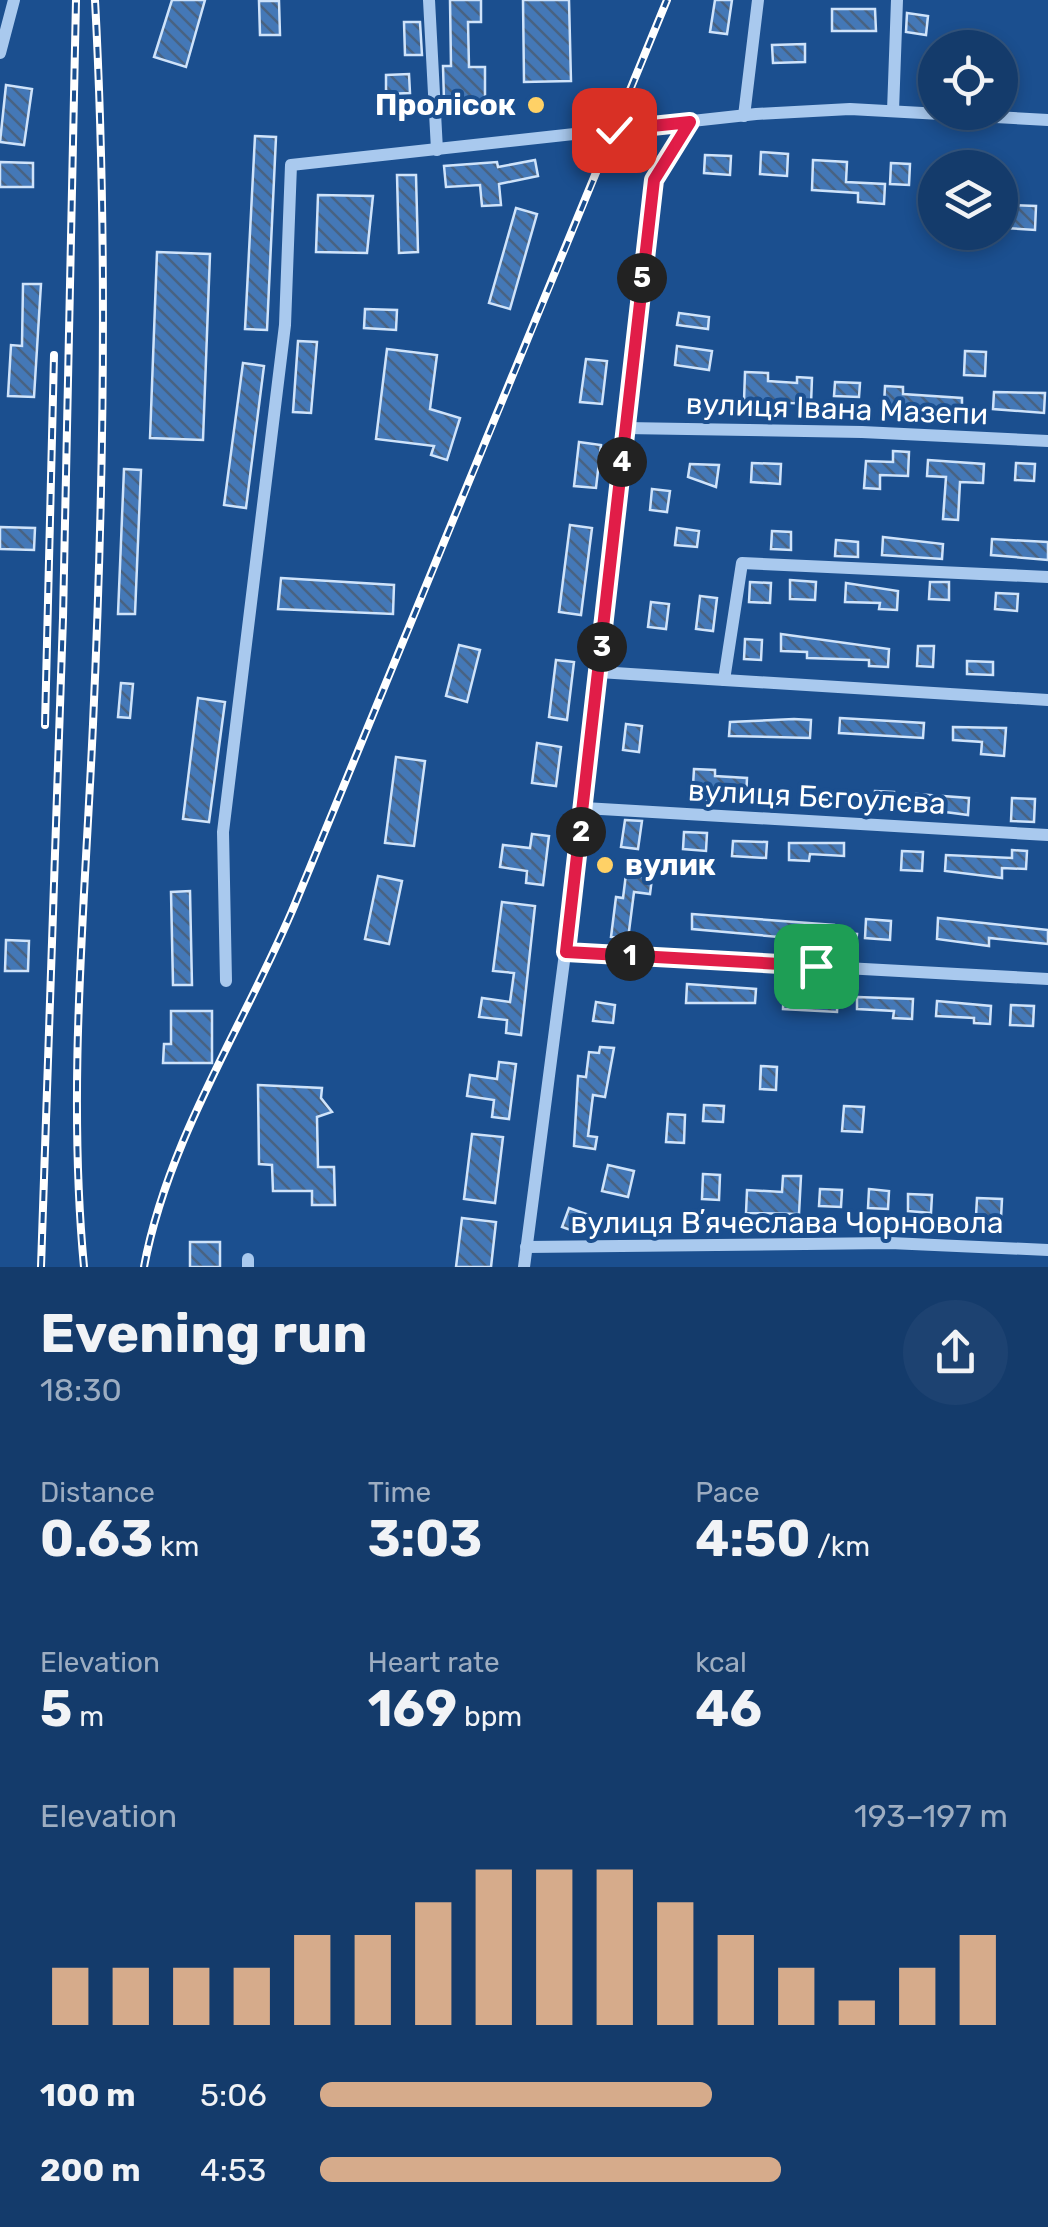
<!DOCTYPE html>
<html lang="en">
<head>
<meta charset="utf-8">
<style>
  body { margin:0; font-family:Rubik,sans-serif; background:#1d4271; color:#f1f3f6; height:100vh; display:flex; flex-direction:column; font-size:38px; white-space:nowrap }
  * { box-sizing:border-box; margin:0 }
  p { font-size:32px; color:#9dadc1 }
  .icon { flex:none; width:55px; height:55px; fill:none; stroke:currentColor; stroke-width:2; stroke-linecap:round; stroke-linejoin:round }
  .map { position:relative; height:1267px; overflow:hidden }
  .drawer { display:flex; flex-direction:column; background:#143b6b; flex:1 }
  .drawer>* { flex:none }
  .controls { position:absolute; left:918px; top:30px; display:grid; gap:20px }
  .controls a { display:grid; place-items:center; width:100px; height:100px; border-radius:50%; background:#143b6b; box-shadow:0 5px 15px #0003,0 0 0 2px #33557e; font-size:50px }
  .pin { position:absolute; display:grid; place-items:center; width:85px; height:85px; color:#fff; margin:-42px; border-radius:20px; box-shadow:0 5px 15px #0006 }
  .km { position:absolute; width:50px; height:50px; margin:-25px; border-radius:50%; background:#222; color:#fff; font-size:28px; line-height:50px; text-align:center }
  .round { display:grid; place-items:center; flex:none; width:105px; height:105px; border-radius:52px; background:#1d4271 }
  .overview { display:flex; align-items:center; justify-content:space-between; height:170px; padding:0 40px }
  h1 { font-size:55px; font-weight:700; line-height:75px }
  .stats { display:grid; grid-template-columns:repeat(3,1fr); gap:15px; height:170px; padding:10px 40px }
  .stats div { display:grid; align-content:center }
  .stats b { font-size:50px; font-weight:700 }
  .stats small { font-size:28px; font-weight:400 }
  .stats p { font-size:28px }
  .chart { height:280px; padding:20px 40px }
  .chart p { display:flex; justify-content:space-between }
  .chart svg { width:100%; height:180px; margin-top:10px; stroke:#d6ab8b; stroke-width:6 }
  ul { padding:0 40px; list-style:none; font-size:32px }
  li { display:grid; grid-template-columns:160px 120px 1fr; align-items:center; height:75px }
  li i { height:25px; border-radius:12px; background:#d6ab8b }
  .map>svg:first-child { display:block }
  .building { fill:url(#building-back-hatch); stroke:#cfe3fa; stroke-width:2.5 }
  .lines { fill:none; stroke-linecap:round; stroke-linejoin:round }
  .minor { stroke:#a9c9ee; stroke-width:12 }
  .rail-casing { stroke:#fff; stroke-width:8 }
  .rail { stroke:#1b4f8f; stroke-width:4; stroke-dasharray:11; stroke-linecap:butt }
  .route-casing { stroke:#fff; stroke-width:20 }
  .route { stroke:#e11d48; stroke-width:12 }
  .poi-dot { fill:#ffd166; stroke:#1b4f8f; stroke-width:4 }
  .labels { text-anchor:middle; stroke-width:8; stroke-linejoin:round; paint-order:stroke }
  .poi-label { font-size:30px; font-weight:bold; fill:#fff; stroke:#1b4f8f; text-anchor:end }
  .street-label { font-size:30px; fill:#fff; stroke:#1b4f8f }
</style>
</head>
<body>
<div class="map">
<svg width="1048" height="1267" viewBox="0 0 1048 1267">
  <defs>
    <pattern id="building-back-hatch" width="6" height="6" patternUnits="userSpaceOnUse" patternTransform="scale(2.5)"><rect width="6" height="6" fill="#4478b7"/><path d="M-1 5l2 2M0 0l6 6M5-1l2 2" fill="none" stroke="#486282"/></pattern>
  </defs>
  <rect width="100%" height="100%" fill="#1b4f8f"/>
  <g class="building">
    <polygon points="172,0 205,0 186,67 154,57"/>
    <polygon points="450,0 481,0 481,22 468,22 469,67 485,67 485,101 444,101 443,66 451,66"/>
    <polygon points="523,0 569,0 571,81 524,82"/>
    <polygon points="715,0 732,0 727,34 710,32"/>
    <polygon points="259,1 279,1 280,35 260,35"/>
    <polygon points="832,9 875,9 876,31 832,31"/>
    <polygon points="907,13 928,16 926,35 906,32"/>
    <polygon points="404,22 420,22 422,55 405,55"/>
    <polygon points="805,44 805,62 773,63 772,45"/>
    <polygon points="409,74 410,93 386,94 386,75"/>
    <polygon points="6,85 32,89 24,145 0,142"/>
    <polygon points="255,136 276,137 267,330 245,329"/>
    <polygon points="761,152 788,154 787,176 760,174"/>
    <polygon points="705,155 731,156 730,175 704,173"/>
    <polygon points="535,160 538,176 499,184 501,205 482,206 480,185 446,187 444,166 497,162 498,167"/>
    <polygon points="813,160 847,162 846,182 885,184 884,204 858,202 858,193 812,190"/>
    <polygon points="0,162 33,163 33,187 0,187"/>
    <polygon points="891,163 910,164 909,185 890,184"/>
    <polygon points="397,175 416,175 418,252 399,253"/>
    <polygon points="318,195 373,196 367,253 316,252"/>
    <polygon points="1006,205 1036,206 1035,230 1005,228"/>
    <polygon points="516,208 537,214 510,309 489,303"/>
    <polygon points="157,252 210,254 203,440 150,438"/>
    <polygon points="23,284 41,284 34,397 8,396 11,345 22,346"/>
    <polygon points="365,309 397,310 396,330 364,328"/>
    <polygon points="679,313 709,317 708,329 677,325"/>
    <polygon points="298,341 317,342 311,413 293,412"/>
    <polygon points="677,346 712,351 709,370 675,365"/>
    <polygon points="387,349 437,355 430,409 460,418 447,460 431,455 434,446 376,439"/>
    <polygon points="965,351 986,352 985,376 964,375"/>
    <polygon points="586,359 607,361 602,404 580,402"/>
    <polygon points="243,363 264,366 246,508 224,505"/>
    <polygon points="745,372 768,373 768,381 797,383 797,377 812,378 811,404 744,401"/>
    <polygon points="835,382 860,383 859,397 834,396"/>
    <polygon points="885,386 903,387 903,394 962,398 962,411 884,405"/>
    <polygon points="994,392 1045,393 1044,413 993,409"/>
    <polygon points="579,442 601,445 596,488 574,486"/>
    <polygon points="893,451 909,452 908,476 880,475 880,489 864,488 866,461 893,462"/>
    <polygon points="928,460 984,464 983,483 960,482 958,520 943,519 946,477 927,476"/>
    <polygon points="752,463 781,464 780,484 751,482"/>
    <polygon points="1016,463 1035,464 1034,481 1015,480"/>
    <polygon points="690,464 719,465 716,487 688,477"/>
    <polygon points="124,469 141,470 135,614 118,614"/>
    <polygon points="652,489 670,491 667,512 650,510"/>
    <polygon points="570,525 592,528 581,615 559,612"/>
    <polygon points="0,527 35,528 34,550 0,549"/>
    <polygon points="677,528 699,531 697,547 675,545"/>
    <polygon points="772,531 791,532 791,550 771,549"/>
    <polygon points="883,537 943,544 942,559 882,555"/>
    <polygon points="992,539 1048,542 1048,560 991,555"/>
    <polygon points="836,540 858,542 858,557 835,556"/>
    <polygon points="281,578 394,585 393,614 278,609"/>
    <polygon points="790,580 816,582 815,600 790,599"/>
    <polygon points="750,582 771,583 770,603 749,602"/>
    <polygon points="930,582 949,582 949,600 929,599"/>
    <polygon points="846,583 898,591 897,610 879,609 880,603 845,602"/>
    <polygon points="996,593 1018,594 1017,611 995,609"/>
    <polygon points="700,596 717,598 713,631 696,629"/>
    <polygon points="651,602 669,604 666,629 648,627"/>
    <polygon points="781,634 889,649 888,667 869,666 869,660 807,658 807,652 781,651"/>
    <polygon points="745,639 762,640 761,660 744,659"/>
    <polygon points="459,645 480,650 467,702 446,696"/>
    <polygon points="918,646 934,646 933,667 917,666"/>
    <polygon points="556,660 574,662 567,720 549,717"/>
    <polygon points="967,661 993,662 993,675 967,674"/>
    <polygon points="121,683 133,684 130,718 118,717"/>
    <polygon points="198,698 225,702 209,822 183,819"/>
    <polygon points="840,718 924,723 923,738 839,733"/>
    <polygon points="794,719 811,720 810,738 729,736 730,722"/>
    <polygon points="626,724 642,726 639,752 623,750"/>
    <polygon points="953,727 1006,728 1004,756 981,754 982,742 953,740"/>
    <polygon points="537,743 561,747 556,786 532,783"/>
    <polygon points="396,757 425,761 414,846 385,843"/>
    <polygon points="694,769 715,770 715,776 747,778 746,799 692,802"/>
    <polygon points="875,791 894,792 893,810 874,809"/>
    <polygon points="916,794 969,798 968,815 915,808"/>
    <polygon points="1012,798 1035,799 1034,822 1011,821"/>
    <polygon points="625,820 642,821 638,849 621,847"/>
    <polygon points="684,832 707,833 706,851 683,849"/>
    <polygon points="532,834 549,836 543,885 526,883 527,871 500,867 503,845 530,848"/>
    <polygon points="733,841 767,842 766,858 732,856"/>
    <polygon points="789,843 844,843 844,856 810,854 809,861 789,860"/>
    <polygon points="1012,850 1027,851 1026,869 1002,868 1002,878 945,871 946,855 1012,858"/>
    <polygon points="902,851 923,852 922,871 901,870"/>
    <polygon points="626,874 652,878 650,894 634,892 628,939 611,937 616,897 623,898"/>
    <polygon points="378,876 402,881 389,944 365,939"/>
    <polygon points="190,891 192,985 173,985 171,892"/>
    <polygon points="502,902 535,906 521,1035 506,1033 507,1020 479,1017 482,998 510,1002 514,973 493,971"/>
    <polygon points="692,914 834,925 834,933 857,934 856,944 692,929"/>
    <polygon points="938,918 1048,930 1048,944 989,938 989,946 937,939"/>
    <polygon points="866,919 891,921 890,940 865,938"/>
    <polygon points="6,940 29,941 28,971 5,971"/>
    <polygon points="687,984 756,989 755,1003 686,1003"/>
    <polygon points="784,985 838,992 837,1012 783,1009"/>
    <polygon points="857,997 913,999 912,1019 893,1018 894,1011 857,1009"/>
    <polygon points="937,1001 991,1006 990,1024 974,1023 974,1018 936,1016"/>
    <polygon points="596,1002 615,1005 613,1023 593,1021"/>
    <polygon points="1011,1005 1034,1006 1033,1026 1010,1025"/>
    <polygon points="171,1011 212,1011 212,1063 163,1063 164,1044 171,1044"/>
    <polygon points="600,1047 614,1048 605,1097 593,1095 588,1136 597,1137 595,1149 574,1146 578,1076 586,1077 589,1052 599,1053"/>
    <polygon points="499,1062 516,1064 509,1119 492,1117 494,1100 467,1096 470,1075 497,1079"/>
    <polygon points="761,1066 777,1067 776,1090 760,1089"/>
    <polygon points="258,1085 322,1088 321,1098 332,1112 317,1117 318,1167 334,1167 335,1205 312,1205 312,1191 273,1191 272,1165 259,1164"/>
    <polygon points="704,1105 724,1106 723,1122 703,1121"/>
    <polygon points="844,1106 864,1107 862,1132 842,1131"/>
    <polygon points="668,1114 685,1115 684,1143 666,1142"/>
    <polygon points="472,1134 503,1137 495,1203 464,1199"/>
    <polygon points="608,1165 634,1171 628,1197 602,1191"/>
    <polygon points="703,1174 720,1175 719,1200 702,1199"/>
    <polygon points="783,1176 801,1176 799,1214 746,1213 747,1190 782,1192"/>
    <polygon points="820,1189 842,1190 841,1207 819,1206"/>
    <polygon points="869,1189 889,1191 888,1209 868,1208"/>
    <polygon points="908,1194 932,1195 931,1213 908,1211"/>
    <polygon points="977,1198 1002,1199 1001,1218 976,1216"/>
    <polygon points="569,1208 589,1215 582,1234 562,1227"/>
    <polygon points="462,1218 496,1222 491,1267 456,1267"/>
    <rect x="190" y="1242" width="30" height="25"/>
  </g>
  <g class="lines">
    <g class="minor">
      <polyline points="429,0 437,150"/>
      <polyline points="0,53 14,0"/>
      <polyline points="893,111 897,0"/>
      <polyline points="744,116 758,0"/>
      <polyline points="625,428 862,432 1048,441"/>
      <polyline points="1048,577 742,563 724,680 1048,700"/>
      <polyline points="599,672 724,680"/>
      <polyline points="584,808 1048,835"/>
      <polyline points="566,953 1048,979"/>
      <polyline points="226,981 223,832 285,325 291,165 756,114 850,109 1048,120"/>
      <polyline points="526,1247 890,1243 1048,1250"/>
      <polyline points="248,1267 248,1259"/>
      <polyline points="524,1267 584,808 654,180 690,122"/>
    </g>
    <g class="rail-casing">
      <g id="rail">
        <polyline points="45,725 54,355"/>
        <polyline points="41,1267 63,618 76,0"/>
        <path d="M84 1267C67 1087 85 904 93 724 104 483 108 241 95 0"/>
        <path d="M144 1267C168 1138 245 1024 295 904 419 603 544 302 667 0"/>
      </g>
    </g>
    <use href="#rail" class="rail"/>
  </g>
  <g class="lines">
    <g class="route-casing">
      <polyline id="route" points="614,130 690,122 654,180 566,952 816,966"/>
    </g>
    <use href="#route" class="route"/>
  </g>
  <g class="poi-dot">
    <circle cx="536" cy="105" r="10"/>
    <circle cx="605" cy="865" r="10"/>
  </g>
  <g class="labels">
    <g class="poi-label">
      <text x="516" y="115">Пролісок</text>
      <text x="625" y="875" text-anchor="start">вулик</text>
    </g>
    <g class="street-label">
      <text transform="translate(837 409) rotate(2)" y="10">вулиця Івана Мазепи</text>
      <text transform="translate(817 797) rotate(3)" y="10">вулиця Бєгоулєва</text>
      <text x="787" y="1233">вулиця Вʼячеслава Чорновола</text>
    </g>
  </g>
</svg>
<div class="controls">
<a><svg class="icon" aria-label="locate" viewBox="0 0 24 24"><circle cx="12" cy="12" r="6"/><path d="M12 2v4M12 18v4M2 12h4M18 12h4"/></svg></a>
<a><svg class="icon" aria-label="layers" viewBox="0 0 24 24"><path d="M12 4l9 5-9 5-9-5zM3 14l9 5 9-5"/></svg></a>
</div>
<div class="pin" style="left:816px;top:966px;background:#1e9e55"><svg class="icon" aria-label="arrive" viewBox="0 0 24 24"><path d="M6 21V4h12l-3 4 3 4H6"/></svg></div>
<div class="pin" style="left:614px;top:130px;background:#d93025"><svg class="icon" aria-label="check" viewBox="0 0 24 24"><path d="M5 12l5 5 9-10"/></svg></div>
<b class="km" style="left:630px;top:956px">1</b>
<b class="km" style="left:581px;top:832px">2</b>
<b class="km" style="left:602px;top:647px">3</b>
<b class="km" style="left:622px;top:462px">4</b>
<b class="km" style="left:642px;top:278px">5</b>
</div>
<section class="drawer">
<div class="overview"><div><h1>Evening run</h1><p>18:30</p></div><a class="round"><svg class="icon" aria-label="share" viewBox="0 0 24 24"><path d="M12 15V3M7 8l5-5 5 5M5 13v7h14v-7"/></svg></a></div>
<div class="stats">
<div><p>Distance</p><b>0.63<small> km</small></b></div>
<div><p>Time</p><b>3:03</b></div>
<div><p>Pace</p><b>4:50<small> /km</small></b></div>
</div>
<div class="stats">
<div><p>Elevation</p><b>5<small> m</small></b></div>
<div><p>Heart rate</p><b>169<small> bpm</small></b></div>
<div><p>kcal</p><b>46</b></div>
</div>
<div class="chart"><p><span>Elevation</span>193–197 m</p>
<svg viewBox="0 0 160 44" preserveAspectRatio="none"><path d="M5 44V30M15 44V30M25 44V30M35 44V30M45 44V22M55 44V22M65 44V14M75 44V6M85 44V6M95 44V6M105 44V14M115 44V22M125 44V30M135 44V38M145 44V30M155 44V22"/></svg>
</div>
<ul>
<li><b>100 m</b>5:06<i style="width:57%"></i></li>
<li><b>200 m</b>4:53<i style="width:67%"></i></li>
</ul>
</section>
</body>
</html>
